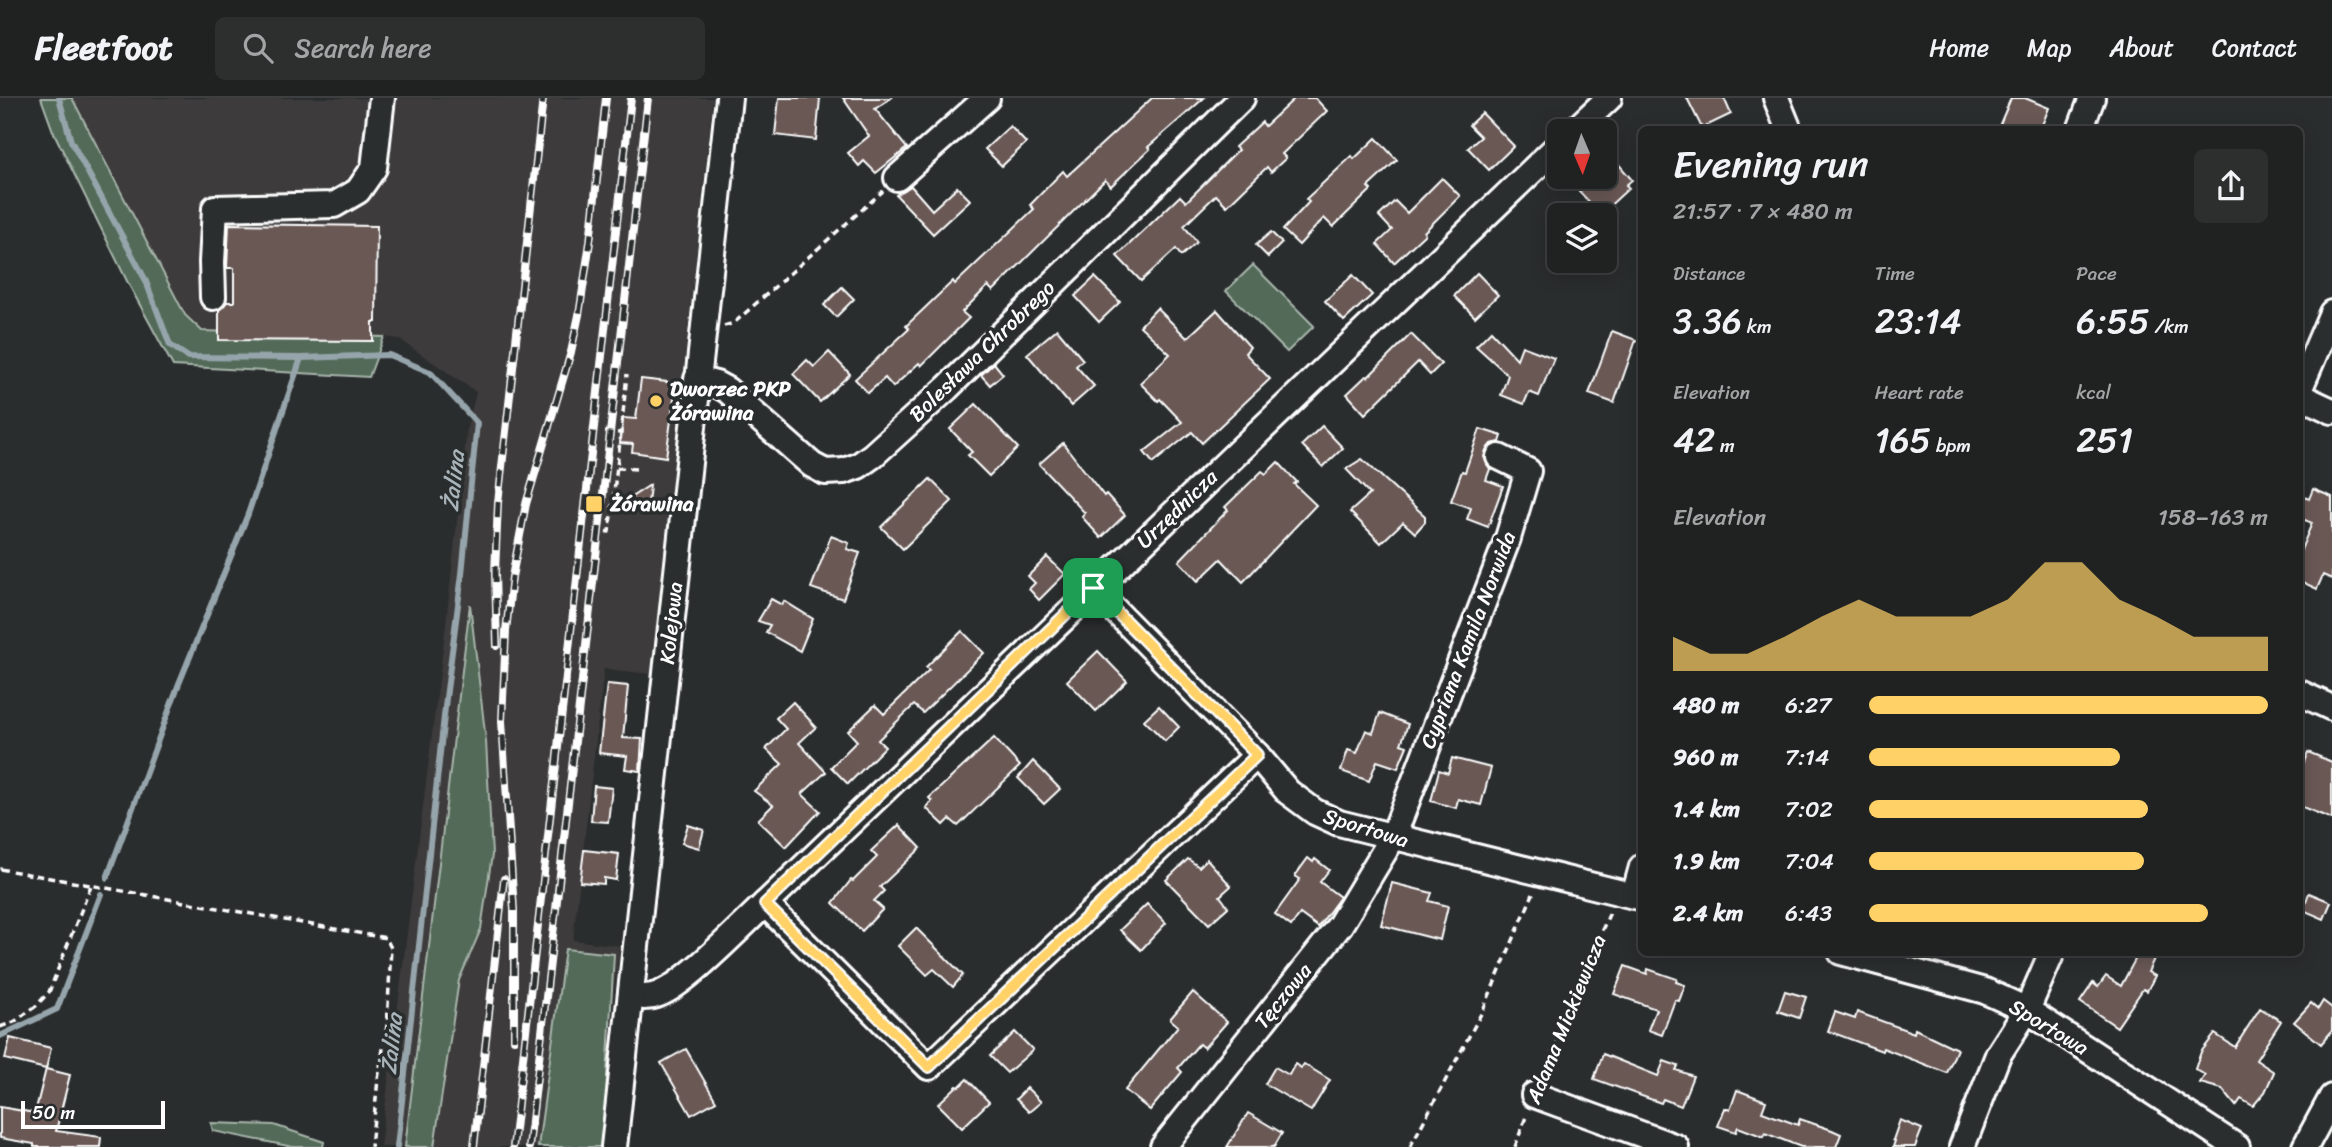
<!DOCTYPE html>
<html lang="en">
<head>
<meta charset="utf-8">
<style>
  body { margin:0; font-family:Sriracha,sans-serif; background:#2d2f2f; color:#f1f3f6; height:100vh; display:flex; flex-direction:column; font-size:26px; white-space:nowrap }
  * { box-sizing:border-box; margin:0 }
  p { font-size:23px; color:#a2a4a5 }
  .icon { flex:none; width:38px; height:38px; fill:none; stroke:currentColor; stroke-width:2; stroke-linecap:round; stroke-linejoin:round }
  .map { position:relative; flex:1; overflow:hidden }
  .side { position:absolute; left:1638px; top:28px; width:665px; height:830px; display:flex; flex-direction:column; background:#202222; border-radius:10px; box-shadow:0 4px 18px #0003,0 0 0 2px #3d3f40 }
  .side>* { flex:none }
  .needle { width:46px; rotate:178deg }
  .buttons { position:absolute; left:1547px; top:21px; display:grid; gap:14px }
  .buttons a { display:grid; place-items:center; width:70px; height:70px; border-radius:10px; background:#202222; box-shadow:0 4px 18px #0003,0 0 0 2px #3d3f40; font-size:35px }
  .scale { position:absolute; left:21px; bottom:18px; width:144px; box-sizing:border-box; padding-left:7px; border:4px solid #fff; border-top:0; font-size:19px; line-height:24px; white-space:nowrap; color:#fff; -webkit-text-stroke:5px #2a2d2e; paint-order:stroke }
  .pin { position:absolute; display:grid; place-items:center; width:60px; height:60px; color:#fff; margin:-30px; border-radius:14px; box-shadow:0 4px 10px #0006 }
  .round { display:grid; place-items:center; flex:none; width:74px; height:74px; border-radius:10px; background:#2d2f2f }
  .head { display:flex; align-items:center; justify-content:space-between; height:119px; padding:0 35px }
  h1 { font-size:38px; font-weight:600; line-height:52px }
  .metrics { display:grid; grid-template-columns:repeat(3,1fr); gap:10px; height:119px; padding:7px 35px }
  .metrics div { display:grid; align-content:center }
  .metrics b { font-size:35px; font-weight:600 }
  .metrics small { font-size:19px; font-weight:400 }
  .metrics p { font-size:19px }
  .chart { height:196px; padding:14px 35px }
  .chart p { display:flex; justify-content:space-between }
  .chart svg { width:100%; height:126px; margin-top:7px; fill:#ffd166; opacity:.7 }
  ul { padding:0 35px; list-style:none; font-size:23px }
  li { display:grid; grid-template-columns:112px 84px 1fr; align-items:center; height:52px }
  li i { height:18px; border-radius:9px; background:#ffd166 }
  header { display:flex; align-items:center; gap:42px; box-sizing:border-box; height:98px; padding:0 35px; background:#202222; border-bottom:2px solid #3d3f40 }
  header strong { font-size:33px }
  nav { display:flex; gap:38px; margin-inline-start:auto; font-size:24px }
  .search { width:490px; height:63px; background:#2d2f2f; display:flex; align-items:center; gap:18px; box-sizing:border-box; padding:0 24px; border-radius:10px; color:#a2a4a5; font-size:26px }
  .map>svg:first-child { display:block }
  .built { fill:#3d3a3a }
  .green { fill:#526b59; stroke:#a8b5ac; stroke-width:2 }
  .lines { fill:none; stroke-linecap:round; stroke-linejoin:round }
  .stream { stroke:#96a5ac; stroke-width:6 }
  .building { fill:#6a5855; stroke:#fff; stroke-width:2 }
  .minor-casing { stroke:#fff; stroke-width:30 }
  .path { stroke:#fff; stroke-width:3.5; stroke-dasharray:7 5; stroke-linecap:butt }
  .minor { stroke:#2a2d2e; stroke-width:24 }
  .rail-casing { stroke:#fff; stroke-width:8 }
  .rail { stroke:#2a2d2e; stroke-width:5; stroke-dasharray:16; stroke-linecap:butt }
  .route-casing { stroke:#fff; stroke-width:14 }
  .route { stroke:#ffd166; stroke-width:9 }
  .poi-dot { fill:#ffd166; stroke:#2a2d2e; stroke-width:2.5 }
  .labels { text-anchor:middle; stroke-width:7; stroke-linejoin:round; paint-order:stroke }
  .street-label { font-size:21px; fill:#fff; stroke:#2a2d2e }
  .poi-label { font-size:21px; font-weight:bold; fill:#fff; stroke:#2a2d2e; text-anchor:start }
  .water-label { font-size:23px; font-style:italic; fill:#a8b4ba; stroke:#2a2d2e }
</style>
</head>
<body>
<header>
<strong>Fleetfoot</strong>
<div class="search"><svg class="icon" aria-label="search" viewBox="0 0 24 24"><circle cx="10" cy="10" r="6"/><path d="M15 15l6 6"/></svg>Search here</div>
<nav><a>Home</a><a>Map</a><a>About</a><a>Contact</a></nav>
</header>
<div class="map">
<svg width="2332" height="1049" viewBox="0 0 2332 1049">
  <rect width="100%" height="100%" fill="#2a2d2e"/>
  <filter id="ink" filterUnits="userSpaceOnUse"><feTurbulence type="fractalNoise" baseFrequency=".0143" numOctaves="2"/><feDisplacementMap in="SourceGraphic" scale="14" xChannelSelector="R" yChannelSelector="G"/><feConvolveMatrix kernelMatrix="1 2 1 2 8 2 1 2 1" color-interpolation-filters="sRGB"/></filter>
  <g filter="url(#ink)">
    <polygon class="built" points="72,0 713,0 651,576 604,571 573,842 620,848 592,1049 380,1049 446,526 467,330 476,294 399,241 384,239 202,233 185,217"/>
    <g class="green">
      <polygon points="41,0 72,0 185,217 202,233 384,239 369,279 173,268 128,185 53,33"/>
      <polygon points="1253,167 1314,228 1287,254 1226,193"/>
      <polygon points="470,506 486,643 492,757 481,831 459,882 434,1049 405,1049"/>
      <polygon points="565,851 614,856 603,1049 538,1049"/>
      <polygon points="211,1025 274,1027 324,1044 323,1049 293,1049 213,1033"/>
    </g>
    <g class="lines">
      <g class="stream">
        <polyline points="59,0 71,43 145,181 170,247 188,259 301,260 389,257 430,274 477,325 462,476 446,600 397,1049"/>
        <polyline points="107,780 178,588 248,416 301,260"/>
        <polyline points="0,938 57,911 101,796"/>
      </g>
    </g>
    <g class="building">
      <polygon points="779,0 820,0 816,42 775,37"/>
      <polygon points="843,0 891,0 875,11 907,50 876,75 864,63 859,68 848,55 869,38"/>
      <polygon points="1152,0 1204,0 1148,49 1150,51 1111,88 1105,82 993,193 988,188 962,214 969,220 921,268 919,265 893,289 885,280 868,295 855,281 909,231 906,228 953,183 955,186 1034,111 1030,107 1063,73 1067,78"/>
      <polygon points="1295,0 1315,0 1327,13 1282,56 1286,60 1271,74 1267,69 1227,108 1216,97 1184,128 1197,144 1181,158 1176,151 1141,183 1117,158 1180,98 1186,104 1238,52 1235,49 1262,24 1265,28"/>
      <polygon points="1687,0 1724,0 1731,16 1702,30"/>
      <polygon points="2011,0 2025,0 2049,10 2040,32 2001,32 2003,28 2000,26"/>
      <polygon points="1482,15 1514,48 1489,72 1468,50 1481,39 1469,27"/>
      <polygon points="1010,28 1026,45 1002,68 985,51"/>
      <polygon points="1376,40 1397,62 1368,89 1371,92 1333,129 1324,120 1299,147 1283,132 1309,104 1306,101 1352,58 1354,61"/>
      <polygon points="1605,50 1632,82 1626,87 1629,90 1604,113 1598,113 1572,86 1580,79 1605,79"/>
      <polygon points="1442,80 1460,98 1424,134 1425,136 1394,165 1377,146 1392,132 1379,118 1395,103 1407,115"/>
      <polygon points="911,88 932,112 957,89 970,102 933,136 896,97"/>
      <polygon points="229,126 377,128 376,224 373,224 373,243 219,242 219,212 227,204 234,204 234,170 227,170"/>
      <polygon points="1271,134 1282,145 1268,159 1256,147"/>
      <polygon points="1477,175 1498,197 1475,219 1454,198"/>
      <polygon points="1353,177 1372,197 1344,223 1325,203"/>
      <polygon points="1095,179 1120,204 1099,224 1075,198"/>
      <polygon points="842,189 854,201 836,219 824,207"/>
      <polygon points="1157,210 1187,240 1217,212 1250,249 1245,255 1270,281 1202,345 1192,334 1153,365 1144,354 1182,324 1160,301 1158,303 1140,285 1170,256 1140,228"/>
      <polygon points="1057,231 1083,262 1076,268 1094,288 1071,308 1027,256"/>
      <polygon points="1491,233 1517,261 1522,248 1554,260 1539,298 1529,294 1524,306 1501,297 1508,277 1476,248"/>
      <polygon points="1612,233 1636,242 1614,305 1589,296"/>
      <polygon points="1411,236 1441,266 1430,277 1418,264 1365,316 1347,296 1366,278 1368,279"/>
      <polygon points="829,254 850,276 820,304 793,276 807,262 814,269"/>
      <polygon points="994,265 1003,276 990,287 981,277"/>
      <polygon points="641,281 676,285 666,359 632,354 633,346 620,345 623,320 636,321"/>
      <polygon points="976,306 1018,350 989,378 968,357 972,354 950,331"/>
      <polygon points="1322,328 1343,350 1323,369 1302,347"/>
      <polygon points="1480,331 1502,338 1500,344 1491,346 1486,352 1484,359 1490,371 1486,382 1503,388 1488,429 1467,421 1471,410 1451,403 1462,373 1465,374"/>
      <polygon points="1063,345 1104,398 1106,396 1125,417 1101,440 1082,419 1085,415 1039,366"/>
      <polygon points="1362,361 1425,418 1425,424 1415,435 1403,424 1381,445 1350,414 1370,396 1346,371"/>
      <polygon points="1278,364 1297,384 1294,386 1316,407 1243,484 1221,461 1198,483 1179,463 1228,412 1225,409 1262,373 1266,376"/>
      <polygon points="930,381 952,403 903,451 881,429"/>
      <polygon points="650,387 647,416 636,414 627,402"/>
      <polygon points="2313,391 2332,399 2332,481 2323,477 2317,491 2300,483 2300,454 2312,425 2300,420 2300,397 2309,401"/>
      <polygon points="831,438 849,445 847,451 860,455 843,501 811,490"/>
      <polygon points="1047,459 1065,476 1039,502 1029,491 1035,485 1028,478"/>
      <polygon points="771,501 782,507 784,503 813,521 800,553 766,534 770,527 758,523"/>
      <polygon points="962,533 984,555 923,615 914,607 878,642 885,649 848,686 831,669 857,643 848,633 875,607 884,616 929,572 926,569"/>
      <polygon points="1098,553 1127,583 1096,613 1067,583"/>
      <polygon points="607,586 628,588 623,640 642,641 640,673 625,671 627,658 599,655"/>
      <polygon points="793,604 816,629 799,645 826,674 802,696 820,713 786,749 758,722 773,707 754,693 782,666 766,651 786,631 776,620"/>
      <polygon points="1159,608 1179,629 1165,643 1144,622"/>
      <polygon points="1380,615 1408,626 1401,646 1407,648 1398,670 1377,663 1369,683 1341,673 1348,652 1357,655 1366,632 1373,635"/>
      <polygon points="994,640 1020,668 958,728 950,721 944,727 926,710 932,703 929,700"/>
      <polygon points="2308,654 2332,664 2332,721 2300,708 2300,674"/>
      <polygon points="1452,660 1491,670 1481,707 1458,701 1456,710 1431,703 1439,672 1448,675"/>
      <polygon points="1033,663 1060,691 1044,706 1018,680"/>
      <polygon points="594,688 612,690 608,724 591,723"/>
      <polygon points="688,727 704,732 699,750 682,745"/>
      <polygon points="899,727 921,750 880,789 884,793 874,803 883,811 862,833 833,805 851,782 853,783 877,759 871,753"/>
      <polygon points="584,752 619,756 616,782 604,780 604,786 580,784"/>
      <polygon points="1308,760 1313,764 1315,761 1329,772 1320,784 1340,799 1318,829 1300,816 1291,828 1275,816 1300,781 1295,778"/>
      <polygon points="1188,761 1199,769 1207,761 1231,788 1220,798 1228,809 1209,826 1166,782"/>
      <polygon points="1392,785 1432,795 1429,803 1448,808 1440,842 1381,827"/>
      <polygon points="2309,795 2331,804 2324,821 2303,812"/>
      <polygon points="1147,806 1166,825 1141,852 1120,832"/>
      <polygon points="916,830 963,877 953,889 934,871 927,877 898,848"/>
      <polygon points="2139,854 2157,854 2148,874 2155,878 2147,893 2143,891 2117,929 2080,904 2093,885 2098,889 2106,878 2121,888"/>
      <polygon points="1625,868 1647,876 1648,871 1677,881 1676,884 1685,887 1679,903 1675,902 1662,937 1648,932 1656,911 1614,896"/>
      <polygon points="1785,893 1806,899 1799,920 1778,913"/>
      <polygon points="1193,894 1227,924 1204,950 1199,946 1178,970 1182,974 1150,1012 1125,992 1178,928 1170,921"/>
      <polygon points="2323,903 2332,910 2332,933 2321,946 2294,924 2311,905 2318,911"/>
      <polygon points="2260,910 2281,923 2256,962 2274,974 2265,994 2253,1008 2241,1001 2236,1008 2222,991 2200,985 2205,977 2195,971 2201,954 2215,936 2235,949"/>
      <polygon points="1835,914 1855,921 1857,914 1914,935 1915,931 1957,951 1947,975 1883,950 1882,953 1828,933"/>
      <polygon points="1015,934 1033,952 1007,975 990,958"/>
      <polygon points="10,940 51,950 46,971 70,977 56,1033 101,1039 100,1049 34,1049 34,1046 0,1040 0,1009 35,1015 46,971 5,961"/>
      <polygon points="686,951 716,1003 691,1017 661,965"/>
      <polygon points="1603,956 1658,978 1664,963 1678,968 1676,972 1693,978 1681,1008 1663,1001 1661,1005 1594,981"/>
      <polygon points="1295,966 1301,970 1304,966 1330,982 1311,1013 1265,986 1275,969 1289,977"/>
      <polygon points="967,981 989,1004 962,1030 938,1006 957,988 959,989"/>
      <polygon points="1027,990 1041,1004 1029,1014 1016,1001"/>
      <polygon points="1737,992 1766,1003 1762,1014 1798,1027 1800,1021 1832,1032 1841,1036 1836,1049 1801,1049 1765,1035 1764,1039 1738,1029 1736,1034 1718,1028 1725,1010 1730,1012"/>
      <polygon points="1248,1015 1282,1035 1274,1049 1227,1049"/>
      <polygon points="1900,1022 1922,1031 1915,1049 1893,1049 1895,1043 1893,1042"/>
    </g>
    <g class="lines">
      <g class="minor-casing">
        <g id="minor">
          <polyline points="1776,0 1789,32"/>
          <polyline points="2080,32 2092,0"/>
          <polyline points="1574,33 1609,0"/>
          <polyline points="897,80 987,0"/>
          <polyline points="213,199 212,164 215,110 334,107 358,93 374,70 382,0"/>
          <polyline points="697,281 716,286 727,292 812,367 825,374 844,373 858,368 872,358 947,290 1242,0"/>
          <polyline points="2300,290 2332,215"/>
          <polyline points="2300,298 2332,313"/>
          <polyline points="1093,490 1257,657 1288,694 1315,714 1339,725 1642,800"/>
          <polyline points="2300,595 2332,610"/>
          <polyline points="1634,798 1642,769"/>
          <polyline points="765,806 929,969 1257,657"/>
          <polyline points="1841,854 1985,893 2027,912 2237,1049"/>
          <path d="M632 898C642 899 650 900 659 896 686 886 741 828 765 806L1559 47"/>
          <polyline points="1534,997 1676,1049"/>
          <polyline points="614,1049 729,0"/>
          <polyline points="1163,1049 1340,827 1393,739 1508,440 1528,373 1499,359"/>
          <polyline points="1962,1049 1998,957 2027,912 2052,854"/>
          <polyline points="2305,1049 2332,999"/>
        </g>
      </g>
      <g class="path">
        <polyline points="724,228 734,225 883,93"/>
        <polyline points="605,334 621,335 627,276"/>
        <polyline points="617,370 638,371"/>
        <polyline points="594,432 609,434 621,335"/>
        <polyline points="0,771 386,840 391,850 387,927 378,981 371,1049"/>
        <polyline points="0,929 14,924 36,908 49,894 92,785"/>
        <polyline points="1543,977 1582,877 1611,812"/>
        <polyline points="1410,1049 1483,912 1533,796"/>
        <polyline points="1515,1049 1527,1016"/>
      </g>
      <use href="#minor" class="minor"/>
      <g class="rail-casing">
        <g id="rail">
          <polyline points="497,548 495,475 498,405 543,0"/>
          <polyline points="514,941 514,812 502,623 506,533 512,479 526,406 571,254 579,217 590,144 606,0"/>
          <polyline points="474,1049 504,781"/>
          <polyline points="513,1049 631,0"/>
          <polyline points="529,1049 648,0"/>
        </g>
      </g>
      <use href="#rail" class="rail"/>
    </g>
  </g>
  <g class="lines" filter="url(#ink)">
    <g class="route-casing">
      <polygon id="route" points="1093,490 1257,657 929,969 765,806"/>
    </g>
    <use href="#route" class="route"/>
  </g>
  <g class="poi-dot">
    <circle cx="656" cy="303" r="7"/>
    <rect x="585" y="397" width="18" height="18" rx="3.5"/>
  </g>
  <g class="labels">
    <g class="street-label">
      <text transform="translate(982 253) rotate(-44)" y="7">Bolesława Chrobrego</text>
      <text transform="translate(1177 411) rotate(-44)" y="7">Urzędnicza</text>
      <text transform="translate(671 525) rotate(-84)" y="7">Kolejowa</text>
      <text transform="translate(1468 542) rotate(-69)" y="7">Cypriana Kamila Norwida</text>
      <text transform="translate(1366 730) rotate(17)" y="7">Sportowa</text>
      <text transform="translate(1283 898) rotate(-51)" y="7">Tęczowa</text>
      <text transform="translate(1566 921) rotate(-68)" y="7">Adama Mickiewicza</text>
      <text transform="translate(2049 929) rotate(31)" y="7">Sportowa</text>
    </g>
    <g class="poi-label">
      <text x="670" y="298">Dworzec PKP<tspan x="670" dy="24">Żórawina</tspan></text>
      <text x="610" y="413">Żórawina</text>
    </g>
    <g class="water-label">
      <text transform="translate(453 383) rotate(-84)" y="8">Żalina</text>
      <text transform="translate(391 946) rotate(-84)" y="8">Żalina</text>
    </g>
  </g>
</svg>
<div class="buttons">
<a><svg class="needle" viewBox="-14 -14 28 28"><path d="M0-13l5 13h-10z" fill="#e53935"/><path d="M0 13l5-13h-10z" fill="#a2a4a5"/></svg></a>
<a><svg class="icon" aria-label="layers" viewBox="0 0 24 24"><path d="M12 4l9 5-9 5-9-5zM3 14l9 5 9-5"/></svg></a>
</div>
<div class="scale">50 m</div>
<div class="pin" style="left:1093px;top:490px;background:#1e9e55"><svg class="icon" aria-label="arrive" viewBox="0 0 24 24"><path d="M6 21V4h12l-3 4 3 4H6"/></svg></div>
<section class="side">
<div class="head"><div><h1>Evening run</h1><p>21:57 · 7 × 480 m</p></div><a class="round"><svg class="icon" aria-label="share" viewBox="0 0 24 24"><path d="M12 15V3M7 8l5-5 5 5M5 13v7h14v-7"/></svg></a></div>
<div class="metrics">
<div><p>Distance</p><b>3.36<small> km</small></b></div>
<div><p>Time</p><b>23:14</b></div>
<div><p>Pace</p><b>6:55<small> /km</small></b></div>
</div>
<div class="metrics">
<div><p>Elevation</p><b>42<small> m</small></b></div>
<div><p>Heart rate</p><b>165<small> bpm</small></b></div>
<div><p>kcal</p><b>251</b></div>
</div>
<div class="chart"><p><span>Elevation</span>158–163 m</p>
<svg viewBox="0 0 160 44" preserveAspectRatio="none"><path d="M0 44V32L10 38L20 38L30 32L40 25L50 19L60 25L70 25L80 25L90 19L100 6L110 6L120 19L130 25L140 32L150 32L160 32V44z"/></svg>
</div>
<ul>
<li><b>480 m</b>6:27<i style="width:100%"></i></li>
<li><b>960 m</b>7:14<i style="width:63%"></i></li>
<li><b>1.4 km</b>7:02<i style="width:70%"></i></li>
<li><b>1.9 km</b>7:04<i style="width:69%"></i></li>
<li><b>2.4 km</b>6:43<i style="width:85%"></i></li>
</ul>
</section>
</div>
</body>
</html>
